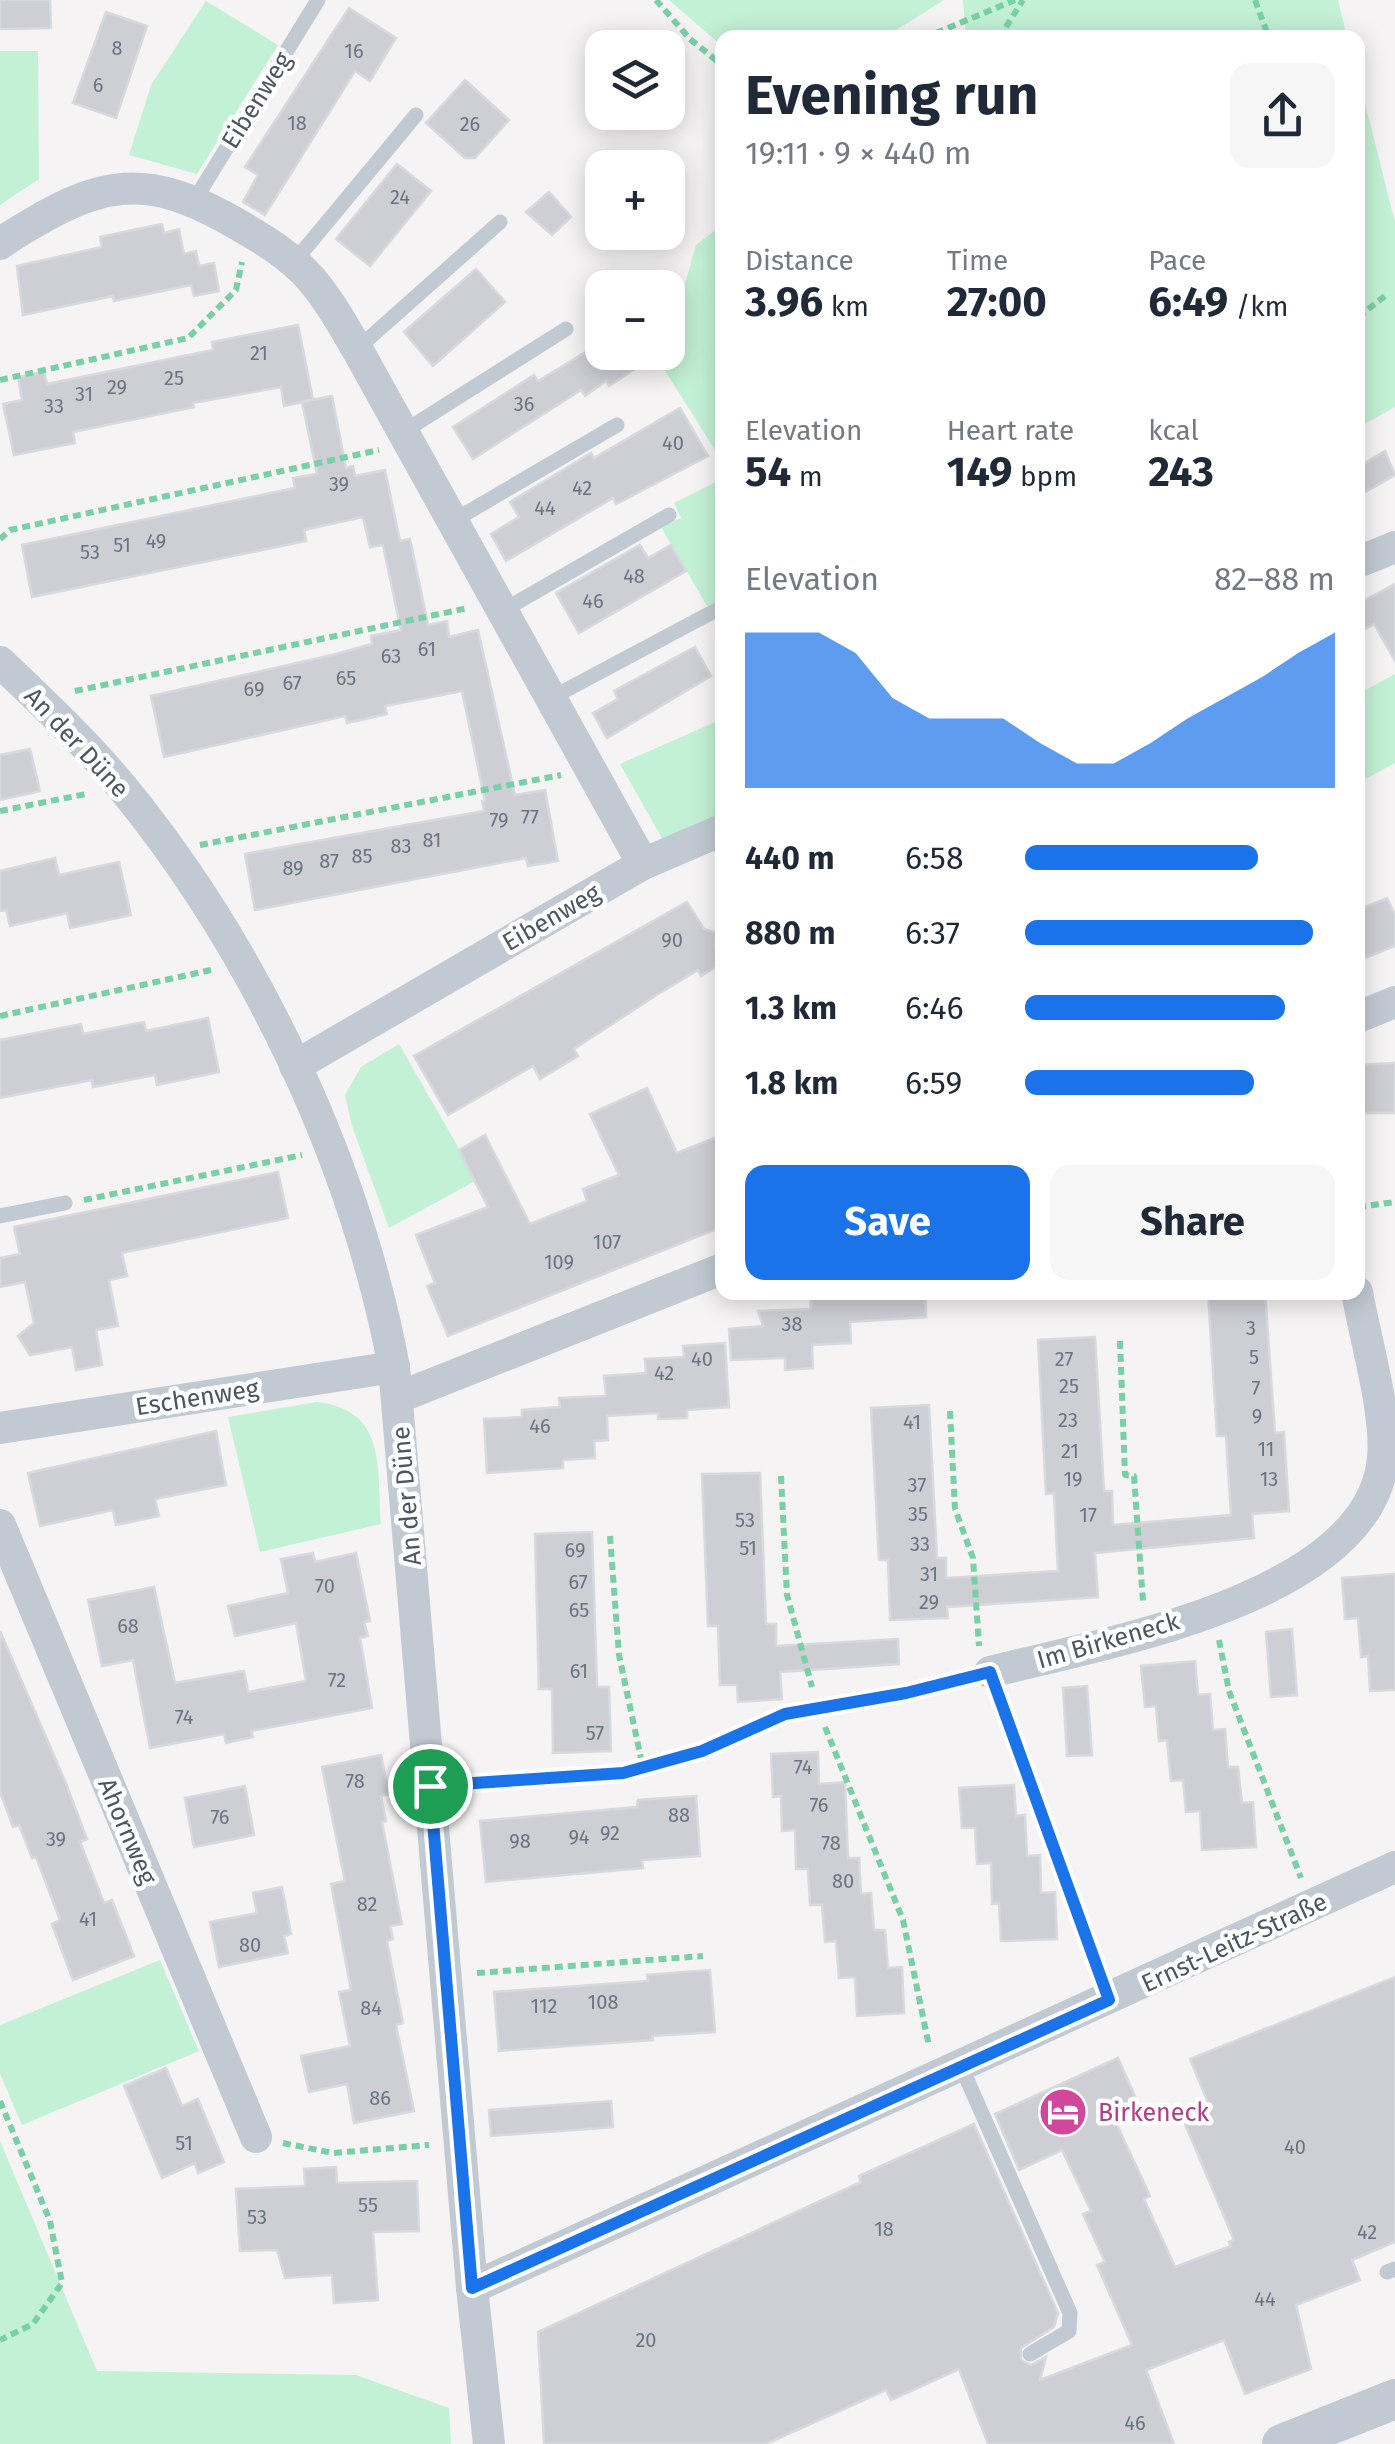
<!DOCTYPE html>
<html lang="en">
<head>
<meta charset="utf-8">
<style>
  body { margin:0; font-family:"Fira Sans",sans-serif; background:#f6f6f7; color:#1f2937; height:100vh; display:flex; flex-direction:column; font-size:38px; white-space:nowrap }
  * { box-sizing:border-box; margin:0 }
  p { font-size:32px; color:#747a83 }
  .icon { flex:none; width:55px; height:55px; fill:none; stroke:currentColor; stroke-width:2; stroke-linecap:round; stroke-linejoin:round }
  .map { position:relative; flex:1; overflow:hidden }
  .sheet { position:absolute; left:715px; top:30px; width:650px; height:1270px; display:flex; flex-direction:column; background:#fff; border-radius:20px; box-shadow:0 5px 25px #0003 }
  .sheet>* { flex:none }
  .tools { position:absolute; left:585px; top:30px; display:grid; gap:20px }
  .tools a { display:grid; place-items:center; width:100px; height:100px; border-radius:20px; background:#fff; box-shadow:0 5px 25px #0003; font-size:50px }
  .pin { position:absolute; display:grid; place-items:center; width:85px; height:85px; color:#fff; margin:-42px; border:5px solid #fff; border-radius:50%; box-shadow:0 2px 10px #0007 }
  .round { display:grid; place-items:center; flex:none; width:105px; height:105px; border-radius:20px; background:#f6f6f7 }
  .headline { display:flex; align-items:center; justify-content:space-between; height:170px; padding:0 30px }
  h1 { font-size:55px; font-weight:700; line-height:75px }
  .metrics { display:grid; grid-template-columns:repeat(3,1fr); gap:15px; height:170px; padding:10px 30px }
  .metrics div { display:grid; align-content:center }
  .metrics b { font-size:42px; font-weight:700 }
  .metrics small { font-size:28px; font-weight:400 }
  .metrics p { font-size:28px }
  .chart { height:280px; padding:20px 30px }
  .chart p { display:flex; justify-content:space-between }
  .chart svg { width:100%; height:180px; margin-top:10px; fill:#1a73e8; opacity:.7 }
  .button { display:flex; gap:20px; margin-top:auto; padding:20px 30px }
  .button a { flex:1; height:115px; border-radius:20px; background:#1a73e8; color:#fff; font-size:40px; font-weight:700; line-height:115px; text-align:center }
  .button a+a { background:#f6f6f7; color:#1f2937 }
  ul { padding:0 30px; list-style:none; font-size:32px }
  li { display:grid; grid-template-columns:160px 120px 1fr; align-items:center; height:75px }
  li i { height:25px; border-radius:12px; background:#1a73e8 }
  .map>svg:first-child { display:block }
  .green { fill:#c3f1d5 }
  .building { fill:#cdcfd5; stroke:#d7d9de; stroke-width:2.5 }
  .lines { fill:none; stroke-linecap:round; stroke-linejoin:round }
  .path { stroke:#7ad0a6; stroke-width:6; stroke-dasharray:8 5; stroke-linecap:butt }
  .service { stroke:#c1cad2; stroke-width:15 }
  .minor { stroke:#c1cad2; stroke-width:32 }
  .tertiary { stroke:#c1cad2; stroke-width:40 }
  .route-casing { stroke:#fff; stroke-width:20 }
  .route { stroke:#1a73e8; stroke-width:12 }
  .labels { text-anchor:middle; stroke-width:9; stroke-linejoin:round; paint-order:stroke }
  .number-label { font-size:20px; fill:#6b747e }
  .street-label { font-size:25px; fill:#4a5661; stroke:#fff }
  .hotel-label { font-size:25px; fill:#b23c85; stroke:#fff; text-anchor:start }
</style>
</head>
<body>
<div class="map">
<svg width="1395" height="2444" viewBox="0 0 1395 2444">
  <rect width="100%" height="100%" fill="#f5f3f3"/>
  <g class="green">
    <polygon points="669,0 944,0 885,37 722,38 722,46"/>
    <polygon points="963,0 1338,0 1347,37 966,37"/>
    <polygon points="206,1 278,45 197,174 129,155 151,85"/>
    <polygon points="0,51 38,51 39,179 0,205"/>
    <polygon points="1358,76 1395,222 1395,407 1358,428"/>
    <polygon points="722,225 722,461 662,366 696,245"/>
    <polygon points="722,479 722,599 707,606 661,527 681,518 674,503"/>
    <polygon points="1395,674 1395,763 1358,783 1358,694"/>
    <polygon points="722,719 722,815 663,840 620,764"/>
    <polygon points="399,1044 477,1180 389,1228 352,1126 345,1095 361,1067"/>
    <path d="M317 1402C387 1410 377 1468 381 1524L260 1552 228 1417Z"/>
    <polygon points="160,1960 199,2051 22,2125 0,2074 0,2025"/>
    <polygon points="0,2141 97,2371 356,2375 449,2408 451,2444 0,2444"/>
  </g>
  <g class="building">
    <polygon points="0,0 50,0 51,28 0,29"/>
    <polygon points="349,8 396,38 370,81 355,71 265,215 243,202 258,175 245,167"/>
    <polygon points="106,12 147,26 116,118 73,103"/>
    <polygon points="465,80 509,120 475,158 465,158 426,123"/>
    <polygon points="397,164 431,191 370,266 336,239"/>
    <polygon points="549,192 571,217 552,235 526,212"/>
    <polygon points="162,224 164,233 179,229 184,254 196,251 199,266 214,263 219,291 194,296 191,285 114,301 113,296 23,315 17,266 102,247 100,237"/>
    <polygon points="476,269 505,302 433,366 404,332"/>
    <polygon points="298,325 313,400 284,406 281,387 193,403 194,407 73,432 75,443 14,455 3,404 22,400 18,377 44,372 47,384 213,350 212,342"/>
    <polygon points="602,342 602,352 661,352 609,386 606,381 585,396 581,390 473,459 453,427 534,375 538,381"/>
    <polygon points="332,396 346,468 353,466 355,476 385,470 400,541 410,539 428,625 447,621 449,637 478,630 515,795 545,790 558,861 528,866 526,858 255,910 245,854 484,811 482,801 485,801 462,691 385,706 387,714 347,723 345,716 164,757 151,696 332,655 372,644 371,636 401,630 383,545 370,547 363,517 304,530 306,541 32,597 22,545 295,488 293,478 317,474 302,402"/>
    <polygon points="680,408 708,456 616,504 613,498 506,561 491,534 519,517 510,502 591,453 594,458"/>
    <polygon points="1385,451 1395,475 1358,496 1358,467"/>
    <polygon points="640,545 648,558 671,545 686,571 579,633 556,593"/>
    <polygon points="1395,584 1395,661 1374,624 1358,633 1358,604"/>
    <polygon points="695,647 711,676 607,738 593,713 618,699 614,691"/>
    <polygon points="30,749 40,791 0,800 0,755"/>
    <polygon points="55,858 59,875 119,862 131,915 70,928 67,913 10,926 6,910 0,911 0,871"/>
    <polygon points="1387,898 1395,915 1395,946 1358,961 1358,910"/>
    <polygon points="687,902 704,929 717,933 715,948 722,963 701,976 698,970 655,996 574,1049 578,1056 540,1079 533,1066 448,1115 414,1056"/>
    <polygon points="208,1018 219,1072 157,1085 155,1075 93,1087 92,1080 0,1098 0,1040 81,1024 83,1034 144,1022 146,1031"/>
    <polygon points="1395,1063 1394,1113 1358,1113 1358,1065"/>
    <polygon points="647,1088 677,1153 717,1137 722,1151 722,1227 448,1336 427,1286 435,1283 416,1235 488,1207 459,1150 485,1135 530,1224 587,1201 583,1189 619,1175 590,1114"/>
    <polygon points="278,1172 288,1218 122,1253 127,1276 109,1280 118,1326 96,1330 102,1365 76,1370 72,1347 30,1355 18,1336 34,1323 25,1282 0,1287 0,1258 20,1254 14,1227"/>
    <polygon points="857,1292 925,1292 926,1317 850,1322 851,1343 812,1345 813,1368 785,1370 785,1358 731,1360 729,1329 763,1326 758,1311 811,1309 810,1295"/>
    <polygon points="1208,1292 1265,1292 1275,1433 1284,1432 1289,1511 1252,1514 1254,1538 1095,1553 1098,1597 947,1607 948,1618 890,1620 888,1560 879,1560 871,1408 929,1405 937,1558 946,1558 946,1578 1058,1571 1054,1493 1046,1494 1038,1340 1095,1337 1104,1491 1112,1491 1113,1525 1231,1515 1226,1436 1217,1436"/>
    <polygon points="725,1343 729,1407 687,1410 687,1418 658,1419 658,1413 607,1416 608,1440 594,1441 595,1458 563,1460 563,1468 487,1473 484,1419 522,1417 522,1410 560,1407 559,1398 606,1396 604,1376 646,1373 645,1359 684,1357 683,1346"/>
    <polygon points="216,1431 226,1485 155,1499 159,1516 116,1525 113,1510 40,1526 28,1473"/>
    <polygon points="760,1473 766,1624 776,1624 776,1646 898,1639 899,1664 780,1672 782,1699 738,1702 737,1685 720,1685 718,1626 708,1626 702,1474"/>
    <polygon points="592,1532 597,1687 609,1687 611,1751 553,1753 552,1689 539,1689 535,1534"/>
    <polygon points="313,1553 315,1562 356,1553 370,1621 364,1622 368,1636 360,1638 372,1708 251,1731 253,1737 226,1743 224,1734 150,1748 133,1660 102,1666 88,1600 154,1587 175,1683 244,1671 248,1692 306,1681 296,1623 235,1636 228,1606 288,1593 281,1559"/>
    <polygon points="1395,1574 1395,1690 1370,1691 1368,1656 1361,1657 1358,1618 1345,1619 1342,1578"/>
    <polygon points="1292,1629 1297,1695 1271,1697 1266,1632"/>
    <polygon points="0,1631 65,1781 87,1839 80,1842 104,1903 112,1900 134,1956 73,1980 52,1924 60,1920 36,1857 32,1858 19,1825 13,1827 0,1792"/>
    <polygon points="1195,1661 1198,1695 1210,1694 1213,1730 1225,1729 1228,1767 1238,1767 1242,1803 1253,1802 1256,1847 1202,1850 1200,1811 1186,1812 1183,1780 1171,1781 1167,1740 1159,1741 1156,1706 1145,1707 1141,1666"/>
    <polygon points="1087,1686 1092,1755 1067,1756 1063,1688"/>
    <polygon points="818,1752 819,1784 845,1782 848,1858 859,1858 861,1894 871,1893 874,1930 885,1930 888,1968 902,1967 904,2013 857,2016 855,1977 839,1978 836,1941 825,1942 822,1905 810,1905 808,1869 796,1869 795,1830 782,1831 781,1796 773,1797 771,1754"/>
    <polygon points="381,1755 389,1794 381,1796 386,1821 382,1822 402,1924 390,1926 393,1939 387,1941 403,2023 396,2025 414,2111 354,2123 347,2084 309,2092 301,2056 350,2046 339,1992 351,1990 331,1884 345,1881 322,1767"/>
    <polygon points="1014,1785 1016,1816 1025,1815 1027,1856 1040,1855 1041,1893 1055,1892 1057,1939 1001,1941 999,1903 992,1904 991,1863 977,1864 975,1828 962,1828 959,1788"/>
    <polygon points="245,1786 254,1835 194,1847 185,1798"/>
    <polygon points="696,1796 700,1856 642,1860 643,1868 486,1882 480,1821 637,1807 638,1800"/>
    <polygon points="282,1887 291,1934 284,1936 288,1953 219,1967 210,1922 257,1913 253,1893"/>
    <polygon points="710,1970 715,2032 652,2036 653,2040 499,2051 494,1992 648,1981 647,1975"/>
    <polygon points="1395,1977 1395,2242 1352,2260 1360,2280 1296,2305 1311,2369 1245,2394 1224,2340 1146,2370 1174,2444 988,2444 959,2369 891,2400 886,2390 766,2444 544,2444 538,2332 861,2182 859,2176 974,2124 1058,2313 1054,2327 1021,2348 1021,2360 1031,2365 1046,2357 1040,2380 1132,2345 1097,2265 1105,2262 1083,2214 1091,2211 1062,2150 1019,2170 995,2114 1118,2058 1138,2103 1112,2114 1150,2196 1144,2199 1175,2267 1231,2246 1229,2242 1234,2240 1182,2117 1209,2105 1190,2059"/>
    <polygon points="166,2068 182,2106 198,2099 224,2162 198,2173 195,2163 162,2178 124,2086"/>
    <polygon points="611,2101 613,2127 491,2136 489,2110"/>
    <polygon points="336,2167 337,2183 417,2181 419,2231 373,2232 378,2300 334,2303 332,2275 285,2278 277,2250 240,2251 236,2189 305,2186 304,2169"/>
  </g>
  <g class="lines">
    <g class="path">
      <polyline points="656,0 690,39 722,65"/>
      <polyline points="1255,0 1269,38"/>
      <polyline points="924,38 1015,0"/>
      <polyline points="999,38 1023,0"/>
      <polyline points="1358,317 1385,296"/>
      <polyline points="0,380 188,338 236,290 242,262"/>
      <polyline points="0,539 10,530 379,450"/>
      <polyline points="75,691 468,608"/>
      <polyline points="0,811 86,794"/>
      <polyline points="200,845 561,775"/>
      <polyline points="0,1016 211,970"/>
      <polyline points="84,1200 302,1155"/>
      <polyline points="1358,1207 1395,1202"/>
      <polyline points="1120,1341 1125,1475 1134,1476 1143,1602"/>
      <polyline points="950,1411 955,1509 973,1558 979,1646"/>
      <polyline points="781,1476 787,1595 812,1687"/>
      <polyline points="610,1536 619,1655 643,1768"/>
      <polyline points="1219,1640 1229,1691 1301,1878"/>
      <polyline points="1001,1702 1099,1972"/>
      <polyline points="825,1727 903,1920 929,2046"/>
      <polyline points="461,1784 623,1773 702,1751 797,1712"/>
      <polyline points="477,1973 703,1956"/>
      <polyline points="0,2101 50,2221 62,2283 33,2324 0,2340"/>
      <polyline points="283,2143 333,2153 429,2145"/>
    </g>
    <g class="service">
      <polyline points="194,201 318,0"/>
      <polyline points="294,262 416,115"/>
      <polyline points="357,349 500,222"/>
      <polyline points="403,432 566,329"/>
      <polyline points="453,521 617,425"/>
      <polyline points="504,610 669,515"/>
      <polyline points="553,697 722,607"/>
      <polyline points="0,1216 65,1203"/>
      <polyline points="818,1708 906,1693 990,1672"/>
      <polyline points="961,2066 1070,2313 1069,2331 1030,2354"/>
      <polyline points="1387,2272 1395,2269"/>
    </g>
    <g class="minor">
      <path d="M0 244C14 233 30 225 45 216 120 174 165 183 237 224 263 239 291 256 311 279 329 300 343 325 357 349L643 864 295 1066"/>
      <polyline points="1358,562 1395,547"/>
      <path d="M0 662C42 702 85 742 122 787 255 949 355 1161 394 1367L472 2288 489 2444"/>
      <polyline points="643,864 722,830"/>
      <polyline points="1358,1017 1395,1002"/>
      <polyline points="397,1398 722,1269"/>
      <polyline points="0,1428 394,1367"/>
      <polyline points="0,1525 256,2137"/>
      <path d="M990 1672C1101 1644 1360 1600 1382 1466 1390 1421 1365 1339 1357 1292"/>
      <polyline points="472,2288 1395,1867"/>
    </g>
    <polyline class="tertiary" points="1282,2444 1395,2399"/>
  </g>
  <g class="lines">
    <g class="route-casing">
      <polygon id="route" points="990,1672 1109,2000 472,2288 430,1786 623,1773 702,1751 785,1714 906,1693"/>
    </g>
    <use href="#route" class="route"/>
  </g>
  <defs>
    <g id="hotel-disc" transform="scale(2.5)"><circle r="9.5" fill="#d1479c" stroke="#fff"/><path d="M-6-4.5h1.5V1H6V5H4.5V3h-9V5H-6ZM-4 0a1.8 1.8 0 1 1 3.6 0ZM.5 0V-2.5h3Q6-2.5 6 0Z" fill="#fff"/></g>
  </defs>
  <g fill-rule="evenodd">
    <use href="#hotel-disc" x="1063" y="2112"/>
  </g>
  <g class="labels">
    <g class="number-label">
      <text x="117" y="55">8</text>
      <text x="354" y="58">16</text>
      <text x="98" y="92">6</text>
      <text x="297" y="130">18</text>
      <text x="470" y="131">26</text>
      <text x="400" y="204">24</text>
      <text x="259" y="360">21</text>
      <text x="174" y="385">25</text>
      <text x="117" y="394">29</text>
      <text x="84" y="401">31</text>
      <text x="524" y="411">36</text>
      <text x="54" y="413">33</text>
      <text x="673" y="450">40</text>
      <text x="339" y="491">39</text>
      <text x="582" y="495">42</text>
      <text x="545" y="515">44</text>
      <text x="156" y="548">49</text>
      <text x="122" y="552">51</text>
      <text x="90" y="559">53</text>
      <text x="634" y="583">48</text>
      <text x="593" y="608">46</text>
      <text x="427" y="656">61</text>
      <text x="391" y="663">63</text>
      <text x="346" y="685">65</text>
      <text x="292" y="690">67</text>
      <text x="254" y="696">69</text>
      <text x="530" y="824">77</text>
      <text x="499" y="827">79</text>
      <text x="432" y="847">81</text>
      <text x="401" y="853">83</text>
      <text x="362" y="863">85</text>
      <text x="329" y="868">87</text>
      <text x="293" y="875">89</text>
      <text x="672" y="947">90</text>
      <text x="607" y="1249">107</text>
      <text x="559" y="1269">109</text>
      <text x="792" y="1331">38</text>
      <text x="1251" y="1335">3</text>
      <text x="1254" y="1364">5</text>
      <text x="702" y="1366">40</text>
      <text x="1064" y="1366">27</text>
      <text x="664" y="1380">42</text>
      <text x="1069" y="1393">25</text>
      <text x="1256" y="1395">7</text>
      <text x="1257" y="1423">9</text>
      <text x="1068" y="1427">23</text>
      <text x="912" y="1429">41</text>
      <text x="540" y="1433">46</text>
      <text x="1266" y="1456">11</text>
      <text x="1070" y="1458">21</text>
      <text x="1073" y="1486">19</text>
      <text x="1269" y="1486">13</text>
      <text x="917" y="1492">37</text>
      <text x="918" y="1521">35</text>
      <text x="1088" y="1522">17</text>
      <text x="745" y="1527">53</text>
      <text x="920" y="1551">33</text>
      <text x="748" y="1555">51</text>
      <text x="575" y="1557">69</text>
      <text x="929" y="1581">31</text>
      <text x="578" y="1589">67</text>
      <text x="325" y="1593">70</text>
      <text x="929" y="1609">29</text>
      <text x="579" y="1617">65</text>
      <text x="128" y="1633">68</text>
      <text x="579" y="1678">61</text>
      <text x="337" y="1687">72</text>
      <text x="184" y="1724">74</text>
      <text x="595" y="1740">57</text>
      <text x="803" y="1774">74</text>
      <text x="355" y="1788">78</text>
      <text x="819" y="1812">76</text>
      <text x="679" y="1822">88</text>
      <text x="220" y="1824">76</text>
      <text x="610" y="1840">92</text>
      <text x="579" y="1844">94</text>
      <text x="56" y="1846">39</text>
      <text x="520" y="1848">98</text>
      <text x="831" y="1850">78</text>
      <text x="843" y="1888">80</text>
      <text x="367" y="1911">82</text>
      <text x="88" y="1926">41</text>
      <text x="250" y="1952">80</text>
      <text x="603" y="2009">108</text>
      <text x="544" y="2013">112</text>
      <text x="371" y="2015">84</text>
      <text x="380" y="2105">86</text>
      <text x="184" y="2150">51</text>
      <text x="1295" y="2154">40</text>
      <text x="368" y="2212">55</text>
      <text x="257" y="2224">53</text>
      <text x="884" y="2236">18</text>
      <text x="1367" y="2239">42</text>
      <text x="1265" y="2306">44</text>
      <text x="646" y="2347">20</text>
      <text x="1135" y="2430">46</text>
    </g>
    <g class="street-label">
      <text transform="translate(256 100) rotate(-58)" y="9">Eibenweg</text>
      <text transform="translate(77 742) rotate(47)" y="9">An der Düne</text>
      <text transform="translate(551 917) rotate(-30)" y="9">Eibenweg</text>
      <text transform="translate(197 1397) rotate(-9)" y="9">Eschenweg</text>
      <text transform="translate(406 1496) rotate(-95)" y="9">An der Düne</text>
      <text transform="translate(1108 1640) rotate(-16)" y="9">Im Birkeneck</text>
      <text transform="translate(128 1831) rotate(67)" y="9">Ahornweg</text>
      <text transform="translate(1234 1942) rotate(-25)" y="9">Ernst-Leitz-Straße</text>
    </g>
    <g class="hotel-label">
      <text x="1098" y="2121">Birkeneck</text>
    </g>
  </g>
</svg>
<div class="tools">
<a><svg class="icon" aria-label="layers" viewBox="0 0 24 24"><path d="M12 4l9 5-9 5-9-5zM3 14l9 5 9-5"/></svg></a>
<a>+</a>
<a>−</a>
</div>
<div class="pin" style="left:430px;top:1786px;background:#1e9e55"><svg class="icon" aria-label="arrive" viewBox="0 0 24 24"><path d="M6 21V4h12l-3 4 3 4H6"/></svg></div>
<section class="sheet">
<div class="headline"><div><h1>Evening run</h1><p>19:11 · 9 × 440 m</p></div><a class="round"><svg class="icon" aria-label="share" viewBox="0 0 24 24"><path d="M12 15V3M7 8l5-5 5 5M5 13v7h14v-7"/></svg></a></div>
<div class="metrics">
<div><p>Distance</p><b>3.96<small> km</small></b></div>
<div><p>Time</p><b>27:00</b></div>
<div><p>Pace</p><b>6:49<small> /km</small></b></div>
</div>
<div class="metrics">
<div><p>Elevation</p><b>54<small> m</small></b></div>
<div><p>Heart rate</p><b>149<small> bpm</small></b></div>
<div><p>kcal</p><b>243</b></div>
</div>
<div class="chart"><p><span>Elevation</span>82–88 m</p>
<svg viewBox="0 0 160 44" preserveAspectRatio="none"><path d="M0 44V6L10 6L20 6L30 11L40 22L50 27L60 27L70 27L80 33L90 38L100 38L110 33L120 27L130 22L140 17L150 11L160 6V44z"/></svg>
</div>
<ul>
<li><b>440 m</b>6:58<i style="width:75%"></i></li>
<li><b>880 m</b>6:37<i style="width:93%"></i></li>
<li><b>1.3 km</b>6:46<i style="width:84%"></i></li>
<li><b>1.8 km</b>6:59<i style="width:74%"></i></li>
</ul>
<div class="button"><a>Save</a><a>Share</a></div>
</section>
</div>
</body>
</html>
